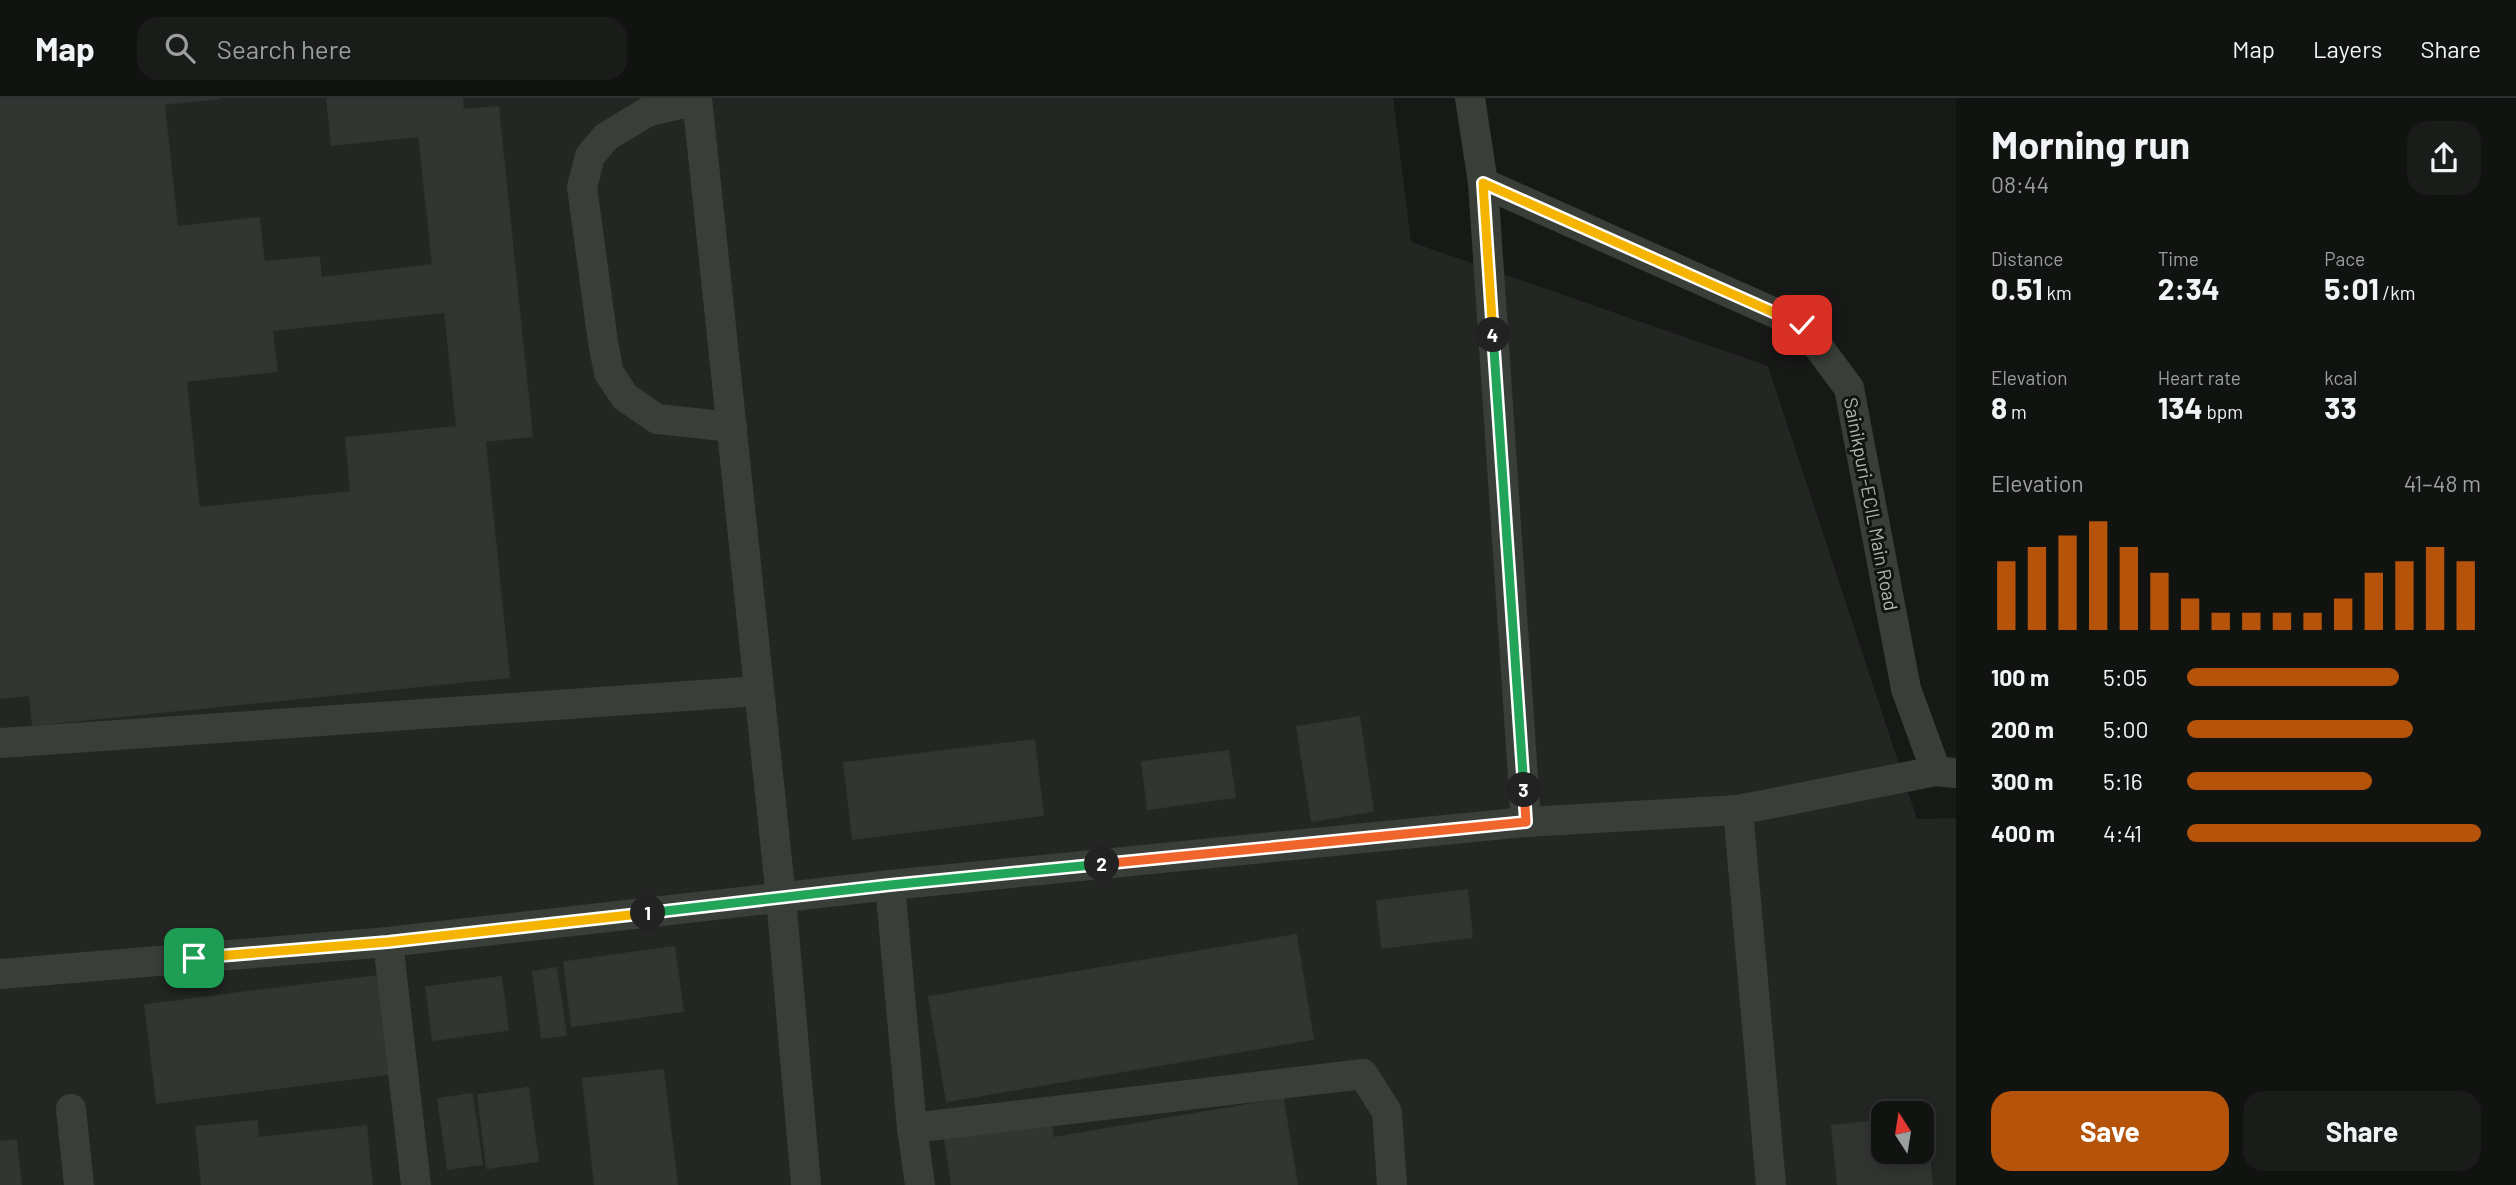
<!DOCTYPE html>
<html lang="en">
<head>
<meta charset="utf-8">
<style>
  body { margin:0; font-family:Barlow,sans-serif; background:#1a1c1a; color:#f1f3f6; height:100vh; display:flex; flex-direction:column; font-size:26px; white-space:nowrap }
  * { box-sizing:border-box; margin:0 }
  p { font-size:23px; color:#9c9e9f }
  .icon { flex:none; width:38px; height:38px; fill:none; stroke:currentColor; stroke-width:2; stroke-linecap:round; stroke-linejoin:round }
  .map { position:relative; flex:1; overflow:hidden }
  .side { display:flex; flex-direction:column; background:#111311; width:560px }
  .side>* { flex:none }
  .needle { width:46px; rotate:348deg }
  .tools { position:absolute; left:1871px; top:1003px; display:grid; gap:14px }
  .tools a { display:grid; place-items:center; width:63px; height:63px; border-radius:14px; background:#111311; box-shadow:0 4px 18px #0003,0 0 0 2px #303231; font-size:35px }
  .pin { position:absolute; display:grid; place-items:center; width:60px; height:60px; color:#fff; margin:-30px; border-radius:14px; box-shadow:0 4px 10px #0006 }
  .km { position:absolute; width:35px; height:35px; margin:-18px; border-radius:50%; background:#222; color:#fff; font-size:19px; line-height:35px; text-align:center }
  .round { display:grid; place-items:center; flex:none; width:74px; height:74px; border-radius:21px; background:#1a1c1a }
  .summary { display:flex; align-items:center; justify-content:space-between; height:119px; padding:0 35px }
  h1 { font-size:38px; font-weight:700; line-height:52px }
  .metrics { display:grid; grid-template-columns:repeat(3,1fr); gap:10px; height:119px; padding:7px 35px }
  .metrics div { display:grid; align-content:center }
  .metrics b { font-size:30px; font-weight:700 }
  .metrics small { font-size:19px; font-weight:400 }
  .metrics p { font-size:19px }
  .chart { height:196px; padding:14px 35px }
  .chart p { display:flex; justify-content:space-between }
  .chart svg { width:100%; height:126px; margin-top:7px; stroke:#b45309; stroke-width:6 }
  .action { display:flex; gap:14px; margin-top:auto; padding:14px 35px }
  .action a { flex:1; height:80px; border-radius:21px; background:#b45309; color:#fff; font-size:28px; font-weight:700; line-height:80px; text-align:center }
  .action a+a { background:#1a1c1a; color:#f1f3f6 }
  ul { padding:0 35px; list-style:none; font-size:23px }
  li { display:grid; grid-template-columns:112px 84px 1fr; align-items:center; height:52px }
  li i { height:18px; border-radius:9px; background:#b45309 }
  header { display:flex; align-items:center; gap:42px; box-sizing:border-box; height:98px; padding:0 35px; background:#111311; border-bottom:2px solid #303231 }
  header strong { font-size:33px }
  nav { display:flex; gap:38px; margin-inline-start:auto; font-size:24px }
  .search { width:490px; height:63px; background:#1a1c1a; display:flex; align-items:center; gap:18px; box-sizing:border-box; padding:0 24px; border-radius:21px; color:#9c9e9f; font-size:26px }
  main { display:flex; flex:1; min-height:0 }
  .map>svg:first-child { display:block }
  .built { fill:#232623; fill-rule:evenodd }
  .building { fill:#323532; stroke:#313531; stroke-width:2; fill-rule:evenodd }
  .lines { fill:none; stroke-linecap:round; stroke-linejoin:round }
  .minor { stroke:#393e38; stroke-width:30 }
  .split-1-casing { stroke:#fff; stroke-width:14 }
  .split-2-casing { stroke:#fff; stroke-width:14 }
  .split-3-casing { stroke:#fff; stroke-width:14 }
  .split-4-casing { stroke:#fff; stroke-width:14 }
  .split-5-casing { stroke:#fff; stroke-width:14 }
  .split-1 { stroke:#f5b400; stroke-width:9 }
  .split-2 { stroke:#22a559; stroke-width:9 }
  .split-3 { stroke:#f0652b; stroke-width:9 }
  .split-4 { stroke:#22a559; stroke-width:9 }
  .split-5 { stroke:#f5b400; stroke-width:9 }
  .labels { text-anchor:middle; stroke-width:6; stroke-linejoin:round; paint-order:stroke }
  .street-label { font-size:19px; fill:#aeb8a9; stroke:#121412 }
</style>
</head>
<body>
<header>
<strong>Map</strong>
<div class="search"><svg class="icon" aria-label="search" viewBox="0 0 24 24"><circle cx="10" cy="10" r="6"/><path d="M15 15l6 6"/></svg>Search here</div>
<nav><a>Map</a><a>Layers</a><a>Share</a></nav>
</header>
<main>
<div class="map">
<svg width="1956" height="1087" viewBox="0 0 1956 1087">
  <rect width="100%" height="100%" fill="#171917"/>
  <path class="built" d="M0 0H1393L1411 144 1768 268 1917 721 1956 720V1087H0ZM1883 1015H1922V1054H1883Z"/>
  <g class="building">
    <path d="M0 0H220L164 6 177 129 259 120 264 164 319 159 321 180 433 167 419 38 332 47 327 0H462L463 12 498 9 532 338 485 343 509 579 33 627 30 597 0 600ZM445 214 457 329 346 340 351 394 199 410 186 283 277 273 272 232Z"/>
    <polygon points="1359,619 1373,713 1312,723 1297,629"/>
    <polygon points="1034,642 1043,717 853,741 844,665"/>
    <polygon points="1228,653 1235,699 1148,711 1142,664"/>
    <polygon points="1467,792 1472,839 1382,850 1377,803"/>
    <polygon points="1296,837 1313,941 947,1003 929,899"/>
    <polygon points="674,849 683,913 572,928 564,864"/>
    <polygon points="556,870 566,937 542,940 533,874"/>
    <polygon points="377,878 389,976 157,1005 145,907"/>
    <polygon points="501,879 508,932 433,942 426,889"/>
    <polygon points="663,972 677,1087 595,1087 583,981"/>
    <polygon points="528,990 538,1063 487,1070 478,997"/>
    <polygon points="472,996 482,1066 448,1071 438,1001"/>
    <polygon points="1283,1001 1297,1087 952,1087 945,1041 1051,1024 1053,1040"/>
    <polygon points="1922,1018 1925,1018 1932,1087 1838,1087 1832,1028 1883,1022 1883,1054 1922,1054"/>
    <polygon points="257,1023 258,1040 366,1028 372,1087 202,1087 196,1029"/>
    <polygon points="16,1042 21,1087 0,1087 0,1044"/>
  </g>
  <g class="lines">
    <g class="minor">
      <polyline points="697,0 781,800 806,1087"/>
      <polyline points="1470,0 1483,85 1802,227 1849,290 1906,591 1936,673 1956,675"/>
      <polyline points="697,2 647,14 606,39 590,58 582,89 603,244 609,275 625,299 657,321 732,329"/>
      <polyline points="1483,85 1526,724"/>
      <polyline points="0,645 759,593"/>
      <polyline points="1738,712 1771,1087"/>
      <polyline points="890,787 912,1030 920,1087"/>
      <polyline points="388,844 416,1087"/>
      <polyline points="0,876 388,844 890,787 1526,724 1738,712 1936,673"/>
      <polyline points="71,1011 79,1087"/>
      <polyline points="912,1030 1363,976 1387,1014 1392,1087"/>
    </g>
  </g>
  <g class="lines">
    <g class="split-1-casing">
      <polyline id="split-1" points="194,860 388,844 648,815"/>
    </g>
    <g class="split-2-casing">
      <polyline id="split-2" points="648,815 890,787 1102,766"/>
    </g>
    <g class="split-3-casing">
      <polyline id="split-3" points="1102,766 1526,724 1524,692"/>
    </g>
    <g class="split-4-casing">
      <polyline id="split-4" points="1493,237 1524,692"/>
    </g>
    <g class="split-5-casing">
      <polyline id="split-5" points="1493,237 1483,85 1802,227"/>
    </g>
    <use href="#split-1" class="split-1"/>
    <use href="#split-2" class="split-2"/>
    <use href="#split-3" class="split-3"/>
    <use href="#split-4" class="split-4"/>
    <use href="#split-5" class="split-5"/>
  </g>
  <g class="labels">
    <g class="street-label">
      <text transform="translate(1871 406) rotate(79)" y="7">Sainikpuri-ECIL Main Road</text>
    </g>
  </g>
</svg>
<div class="tools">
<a><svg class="needle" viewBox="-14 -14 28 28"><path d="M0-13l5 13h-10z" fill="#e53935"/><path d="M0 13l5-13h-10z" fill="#9c9e9f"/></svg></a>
</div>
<div class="pin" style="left:194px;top:860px;background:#1e9e55"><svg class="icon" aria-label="arrive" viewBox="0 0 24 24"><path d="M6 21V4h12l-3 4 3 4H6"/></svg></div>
<div class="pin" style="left:1802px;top:227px;background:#d93025"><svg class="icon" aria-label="check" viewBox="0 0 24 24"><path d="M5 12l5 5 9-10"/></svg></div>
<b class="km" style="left:648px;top:815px">1</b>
<b class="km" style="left:1102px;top:766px">2</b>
<b class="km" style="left:1524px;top:692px">3</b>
<b class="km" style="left:1493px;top:237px">4</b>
</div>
<section class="side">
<div class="summary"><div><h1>Morning run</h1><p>08:44</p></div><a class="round"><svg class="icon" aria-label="share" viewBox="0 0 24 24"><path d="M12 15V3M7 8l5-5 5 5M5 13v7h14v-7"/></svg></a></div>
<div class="metrics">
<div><p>Distance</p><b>0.51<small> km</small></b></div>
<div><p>Time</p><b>2:34</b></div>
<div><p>Pace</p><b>5:01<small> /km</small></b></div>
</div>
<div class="metrics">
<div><p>Elevation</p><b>8<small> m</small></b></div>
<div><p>Heart rate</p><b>134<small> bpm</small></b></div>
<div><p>kcal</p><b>33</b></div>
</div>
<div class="chart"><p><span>Elevation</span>41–48 m</p>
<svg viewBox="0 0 160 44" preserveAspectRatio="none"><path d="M5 44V20M15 44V15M25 44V11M35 44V6M45 44V15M55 44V24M65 44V33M75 44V38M85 44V38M95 44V38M105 44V38M115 44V33M125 44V24M135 44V20M145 44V15M155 44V20"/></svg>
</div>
<ul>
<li><b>100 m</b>5:05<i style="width:72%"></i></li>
<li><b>200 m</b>5:00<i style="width:77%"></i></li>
<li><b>300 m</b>5:16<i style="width:63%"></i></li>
<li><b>400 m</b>4:41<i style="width:100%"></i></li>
</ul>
<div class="action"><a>Save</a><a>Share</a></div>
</section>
</main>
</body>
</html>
